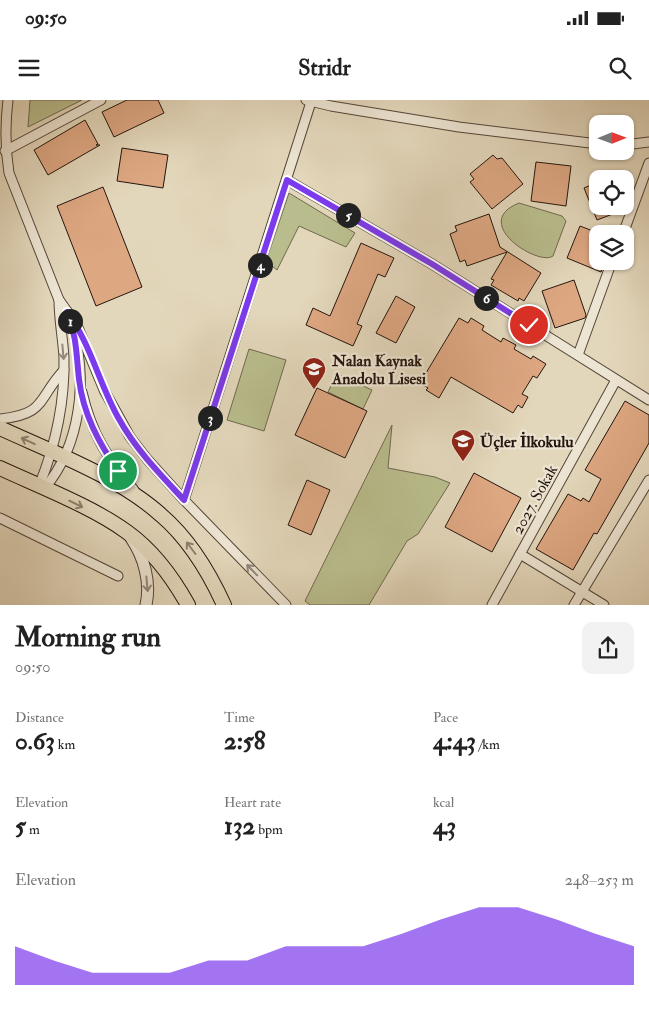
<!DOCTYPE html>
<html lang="en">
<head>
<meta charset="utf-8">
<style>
  body { margin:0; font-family:"IM FELL Double Pica",serif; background:#f2f2f2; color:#222; height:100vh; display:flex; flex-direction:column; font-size:19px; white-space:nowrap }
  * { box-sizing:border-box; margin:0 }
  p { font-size:16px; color:#767676 }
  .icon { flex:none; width:28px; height:28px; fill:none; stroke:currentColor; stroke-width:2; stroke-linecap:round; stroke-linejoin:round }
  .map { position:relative; height:505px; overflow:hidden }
  .panel { display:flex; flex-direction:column; background:#fff; flex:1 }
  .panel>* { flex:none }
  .needle { width:32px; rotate:89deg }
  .fabs { position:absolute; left:589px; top:15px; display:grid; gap:10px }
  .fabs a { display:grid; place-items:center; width:45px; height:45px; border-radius:10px; background:#fff; box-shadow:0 1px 4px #0004; font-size:25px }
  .pin { position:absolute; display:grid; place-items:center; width:42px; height:42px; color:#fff; margin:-21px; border:2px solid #fff; border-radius:50%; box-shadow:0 1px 5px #0007 }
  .km { position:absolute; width:25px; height:25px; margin:-12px; border-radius:50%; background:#222; color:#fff; font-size:14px; line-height:25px; text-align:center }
  .round { display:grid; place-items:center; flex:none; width:52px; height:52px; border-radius:10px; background:#f2f2f2 }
  .head { display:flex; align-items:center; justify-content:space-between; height:85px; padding:0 15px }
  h1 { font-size:28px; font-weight:700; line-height:38px }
  .stats { display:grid; grid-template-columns:repeat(3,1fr); gap:8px; height:85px; padding:5px 15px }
  .stats div { display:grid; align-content:center }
  .stats b { font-size:25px; font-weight:700 }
  .stats small { font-size:14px; font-weight:400 }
  .stats p { font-size:14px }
  .chart { height:140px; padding:10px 15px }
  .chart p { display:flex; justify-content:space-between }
  .chart svg { width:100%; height:90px; margin-top:5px; fill:#7c3aed; opacity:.7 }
  .status { display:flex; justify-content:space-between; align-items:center; height:35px; padding:0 25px; background:#fff; direction:ltr }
  .status svg { height:14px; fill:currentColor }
  header { display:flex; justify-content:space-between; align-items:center; height:65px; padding:0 15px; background:#fff; font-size:22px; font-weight:700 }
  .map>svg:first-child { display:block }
  .green { fill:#b9bd8d; stroke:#6f694e }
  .building { fill:#dda782; stroke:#25150e }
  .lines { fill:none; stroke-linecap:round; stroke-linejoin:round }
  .minor-casing { stroke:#544639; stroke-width:11 }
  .tertiary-casing { stroke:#544639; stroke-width:13 }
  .primary-casing { stroke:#25150e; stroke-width:16 }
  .minor { stroke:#ede5d3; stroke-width:9 }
  .tertiary { stroke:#ede5d3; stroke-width:11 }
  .primary { stroke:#e3d7bb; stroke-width:14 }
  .oneway { stroke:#93877a }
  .oneway2 { stroke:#8e806d }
  .route-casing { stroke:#fff; stroke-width:10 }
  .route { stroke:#7c3aed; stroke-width:6 }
  .labels { text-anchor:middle; stroke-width:4.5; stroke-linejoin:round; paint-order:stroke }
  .poi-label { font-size:16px; font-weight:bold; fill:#25150e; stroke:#ede5d3; text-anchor:start }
  .street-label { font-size:16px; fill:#25150e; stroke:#ede5d3 }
</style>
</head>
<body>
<div class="status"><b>09:50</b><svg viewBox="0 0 49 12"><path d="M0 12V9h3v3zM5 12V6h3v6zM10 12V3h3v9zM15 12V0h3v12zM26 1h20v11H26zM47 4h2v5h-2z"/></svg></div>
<header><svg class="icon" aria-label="menu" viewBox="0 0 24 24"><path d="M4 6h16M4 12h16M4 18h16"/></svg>Stridr<svg class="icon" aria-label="search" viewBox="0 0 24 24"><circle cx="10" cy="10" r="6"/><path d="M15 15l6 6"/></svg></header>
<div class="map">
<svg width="649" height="505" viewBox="0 0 649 505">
  <rect width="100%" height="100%" fill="#e3d7bb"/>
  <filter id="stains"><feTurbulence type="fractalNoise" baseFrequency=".004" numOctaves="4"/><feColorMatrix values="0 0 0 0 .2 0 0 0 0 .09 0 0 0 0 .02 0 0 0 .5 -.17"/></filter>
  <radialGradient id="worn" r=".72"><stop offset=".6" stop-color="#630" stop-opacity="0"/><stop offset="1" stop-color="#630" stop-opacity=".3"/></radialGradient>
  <g class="green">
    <polygon points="30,0 82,0 28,27"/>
    <polygon points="289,93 355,133 346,147 299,126 277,170 266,161"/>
    <path d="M519 103 562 116 566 121 553 156C539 167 469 123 519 103Z"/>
    <polygon points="249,249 286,260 264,331 227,320"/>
    <polygon points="337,274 372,290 363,309 328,292"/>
    <polygon points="392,325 388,368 435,377 450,383 418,434 407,441 369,505 310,505 305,501"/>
  </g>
  <g class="building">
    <polygon points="127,0 158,0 164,13 114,37 102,12"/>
    <polygon points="85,20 98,44 96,45 100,45 48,75 34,50"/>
    <polygon points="122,48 168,55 163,88 117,81"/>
    <polygon points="493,55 497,59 502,58 523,84 492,109 470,82 474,79 470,74"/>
    <polygon points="536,62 571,66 566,106 531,101"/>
    <polygon points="598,82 598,106 626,106 626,109 597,120 584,88"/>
    <polygon points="103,87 142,187 96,206 57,106"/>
    <polygon points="489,114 500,147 541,173 524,201 519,198 518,201 491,185 494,180 491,179 507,152 467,166 465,160 460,162 450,134 457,131 455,126"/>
    <polygon points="580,126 598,133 598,161 605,161 601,172 567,158"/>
    <polygon points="361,143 394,158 385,177 378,174 357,224 362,226 353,246 306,225 313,208 330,216"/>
    <polygon points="574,180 586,215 585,218 555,228 542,191"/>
    <polygon points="396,196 415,207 396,243 376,233"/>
    <polygon points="459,218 468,223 471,218 484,226 482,230 501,242 503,238 516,245 514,249 531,259 533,256 546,264 537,278 533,276 522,294 528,297 522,308 518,305 513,313 451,277 439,298 426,290 428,288 420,283"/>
    <polygon points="317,288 367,311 345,358 295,335"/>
    <polygon points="625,301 649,315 649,343 597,434 594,433 573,470 536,449 568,394 581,401 583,398 589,402 601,379 585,370"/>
    <polygon points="474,373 521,398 492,452 445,427"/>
    <polygon points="307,380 330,390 311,435 288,425"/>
  </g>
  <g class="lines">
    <g class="minor-casing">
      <g id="minor">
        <path d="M8 0C5 25 5 48 9 73L59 200 77 225 104 290 130 337 147 359 184 400 286 505"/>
        <polyline points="306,0 331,6 459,27 598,44"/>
        <polyline points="625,45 649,42"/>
        <polyline points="5,51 101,0"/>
        <polyline points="287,80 432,164 649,300"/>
        <polyline points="623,134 649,63"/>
        <polyline points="578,255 612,161"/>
        <path d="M82 292C92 335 107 357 134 390"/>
        <path d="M0 319C47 314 37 299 64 270"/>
        <path d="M39 386C56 344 65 304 64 258 63 239 59 220 59 200"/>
        <path d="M44 389C81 345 89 278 71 223"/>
        <polyline points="184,400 311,2"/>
        <polyline points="0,418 118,476"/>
        <polyline points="520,454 604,505"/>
        <polyline points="492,505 616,280"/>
        <polyline points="574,505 649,380"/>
      </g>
    </g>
    <g class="tertiary-casing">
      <path id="tertiary" d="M131 438C144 457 151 482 146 505"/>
    </g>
    <g class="primary-casing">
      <g id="primary">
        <path d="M0 328C52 352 119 377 161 415 189 439 209 472 224 505"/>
        <path d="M0 368C39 386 93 407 127 432 152 450 173 478 188 505"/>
      </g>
    </g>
    <use href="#minor" class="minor"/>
    <use href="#tertiary" class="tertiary"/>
    <use href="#primary" class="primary"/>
  </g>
  <defs><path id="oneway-shaft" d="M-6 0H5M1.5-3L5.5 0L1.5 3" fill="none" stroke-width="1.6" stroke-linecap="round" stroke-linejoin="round" transform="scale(1.25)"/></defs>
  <g class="oneway">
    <use href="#oneway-shaft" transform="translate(63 252) rotate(85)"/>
    <use href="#oneway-shaft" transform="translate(252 470) rotate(-134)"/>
    <use href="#oneway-shaft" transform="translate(147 484) rotate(85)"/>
  </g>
  <g class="oneway2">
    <use href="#oneway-shaft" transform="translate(28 341) rotate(-155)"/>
    <use href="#oneway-shaft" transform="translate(76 404) rotate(26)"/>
    <use href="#oneway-shaft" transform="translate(191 448) rotate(-127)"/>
  </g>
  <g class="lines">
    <g class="route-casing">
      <path id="route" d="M118 371C99 343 83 314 79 279 76 252 77 238 67 212 91 244 99 284 119 319 136 350 161 375 184 400L287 80 432 164 529 225"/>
    </g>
    <use href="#route" class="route"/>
  </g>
  <defs>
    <g id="school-pin" transform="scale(1.25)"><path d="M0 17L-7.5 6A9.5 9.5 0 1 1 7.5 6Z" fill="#8f2418" stroke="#ede5d3"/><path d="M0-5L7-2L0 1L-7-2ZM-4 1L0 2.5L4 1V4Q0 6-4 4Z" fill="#fff"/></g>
  </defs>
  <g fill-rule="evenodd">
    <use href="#school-pin" x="314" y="269"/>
    <use href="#school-pin" x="463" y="341"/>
  </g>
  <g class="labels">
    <g class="poi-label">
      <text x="332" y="266">Nalan Kaynak<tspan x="332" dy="18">Anadolu Lisesi</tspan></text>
      <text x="480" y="347">Üçler İlkokulu</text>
    </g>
    <g class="street-label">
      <text transform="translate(534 399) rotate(-61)" y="6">2027. Sokak</text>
    </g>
  </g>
  <rect width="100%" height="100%" filter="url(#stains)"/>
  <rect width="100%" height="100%" fill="url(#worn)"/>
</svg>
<div class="fabs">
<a><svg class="needle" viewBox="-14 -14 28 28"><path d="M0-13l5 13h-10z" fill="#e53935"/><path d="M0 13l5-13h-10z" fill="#767676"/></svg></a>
<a><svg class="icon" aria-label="locate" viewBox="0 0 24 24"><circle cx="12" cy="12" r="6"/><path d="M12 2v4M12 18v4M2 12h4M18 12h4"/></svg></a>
<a><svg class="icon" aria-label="layers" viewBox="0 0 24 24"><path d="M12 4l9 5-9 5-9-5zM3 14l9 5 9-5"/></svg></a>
</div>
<div class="pin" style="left:118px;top:371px;background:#1e9e55"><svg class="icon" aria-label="arrive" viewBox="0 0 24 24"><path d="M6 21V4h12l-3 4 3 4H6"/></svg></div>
<div class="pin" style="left:529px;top:225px;background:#d93025"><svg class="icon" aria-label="check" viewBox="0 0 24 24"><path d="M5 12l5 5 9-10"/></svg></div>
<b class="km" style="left:70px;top:221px">1</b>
<b class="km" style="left:210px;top:318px">3</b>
<b class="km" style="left:260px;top:165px">4</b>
<b class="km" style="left:348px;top:115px">5</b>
<b class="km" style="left:486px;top:198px">6</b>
</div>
<section class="panel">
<div class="head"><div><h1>Morning run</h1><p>09:50</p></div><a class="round"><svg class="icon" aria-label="share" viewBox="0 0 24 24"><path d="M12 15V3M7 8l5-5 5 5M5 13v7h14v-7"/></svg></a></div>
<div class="stats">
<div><p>Distance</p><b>0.63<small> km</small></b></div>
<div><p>Time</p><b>2:58</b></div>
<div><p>Pace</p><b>4:43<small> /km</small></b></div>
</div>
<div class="stats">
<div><p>Elevation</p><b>5<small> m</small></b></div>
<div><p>Heart rate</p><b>132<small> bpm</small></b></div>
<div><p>kcal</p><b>43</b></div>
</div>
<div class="chart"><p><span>Elevation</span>248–253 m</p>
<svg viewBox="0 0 160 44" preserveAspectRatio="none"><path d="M0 44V25L10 32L20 38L30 38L40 38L50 32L60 32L70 25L80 25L90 25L100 19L110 12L120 6L130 6L140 12L150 19L160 25V44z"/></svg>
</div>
</section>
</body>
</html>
